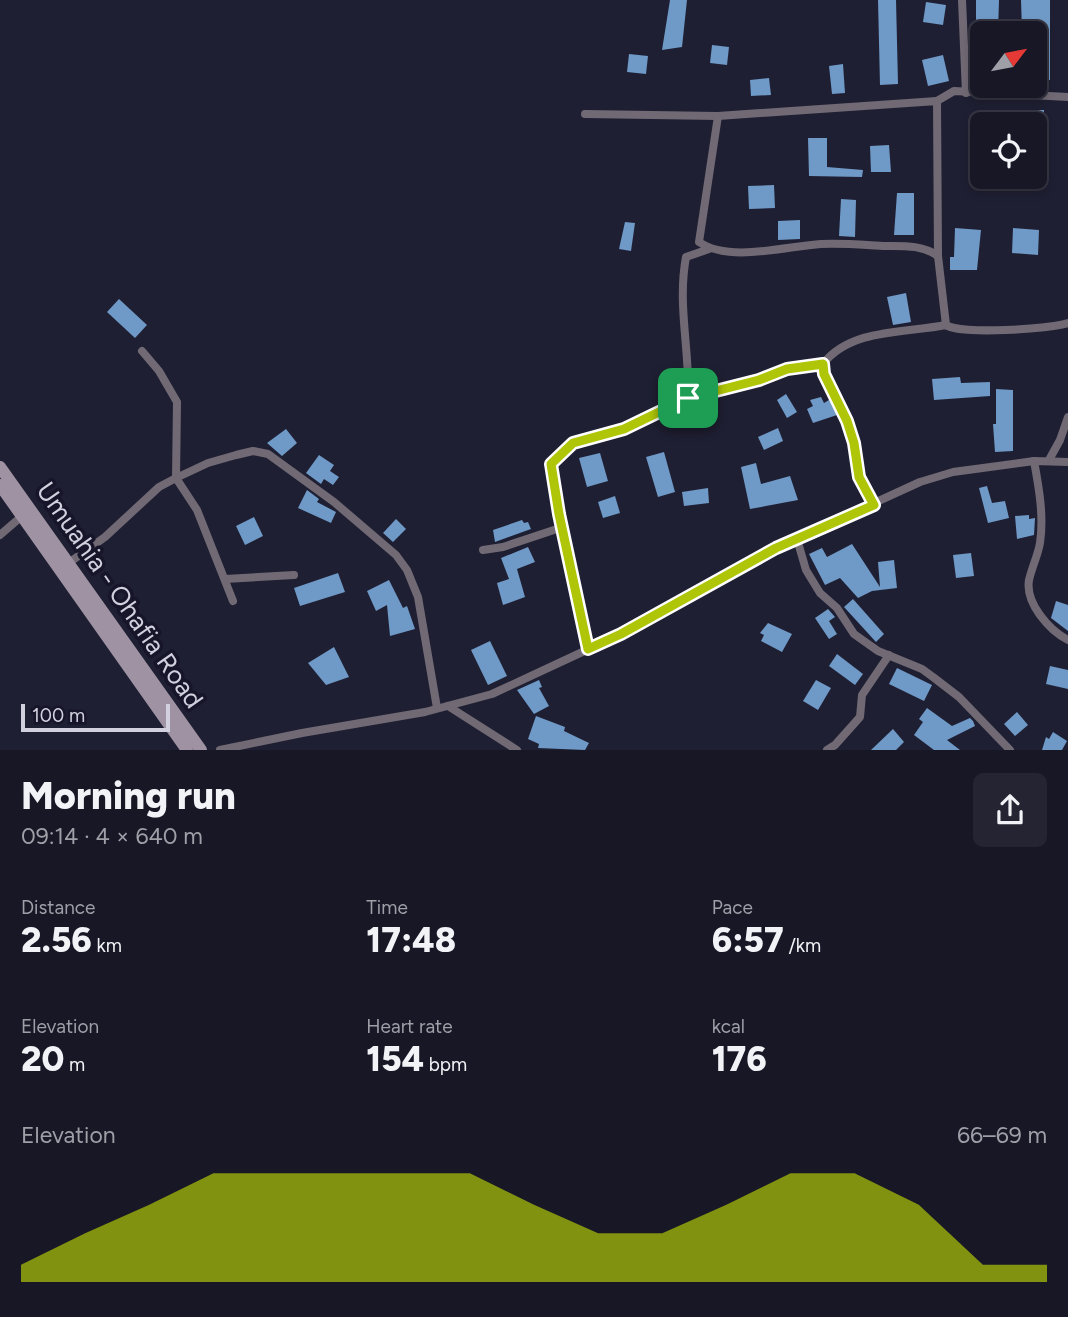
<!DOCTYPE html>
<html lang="en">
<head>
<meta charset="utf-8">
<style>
  body { margin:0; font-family:Figtree,sans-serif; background:#242432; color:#f1f3f6; height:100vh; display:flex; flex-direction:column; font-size:26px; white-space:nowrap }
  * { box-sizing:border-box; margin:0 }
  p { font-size:23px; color:#9e9fa7 }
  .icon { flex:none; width:38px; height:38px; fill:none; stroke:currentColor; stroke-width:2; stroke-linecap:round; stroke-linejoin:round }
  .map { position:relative; height:750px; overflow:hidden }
  .drawer { display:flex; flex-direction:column; background:#171726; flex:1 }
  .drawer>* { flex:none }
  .needle { width:46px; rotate:58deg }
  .buttons { position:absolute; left:970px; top:21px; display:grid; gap:14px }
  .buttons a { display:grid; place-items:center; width:77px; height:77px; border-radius:10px; background:#171726; box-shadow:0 4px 10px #0003,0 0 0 2px #363643; font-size:35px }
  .scale { position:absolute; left:21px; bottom:18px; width:149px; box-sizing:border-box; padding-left:7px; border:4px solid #d0d0df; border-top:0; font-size:19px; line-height:24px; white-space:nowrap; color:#d0d0df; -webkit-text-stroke:5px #161529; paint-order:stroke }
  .pin { position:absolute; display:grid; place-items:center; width:60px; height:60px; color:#fff; margin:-30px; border-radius:14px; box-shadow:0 4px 10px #0006 }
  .round { display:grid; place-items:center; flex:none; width:74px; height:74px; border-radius:10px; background:#242432 }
  .headline { display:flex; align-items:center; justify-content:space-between; height:119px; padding:0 21px }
  h1 { font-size:38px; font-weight:800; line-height:52px }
  .figures { display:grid; grid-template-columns:repeat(3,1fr); gap:10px; height:119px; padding:7px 21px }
  .figures div { display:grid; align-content:center }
  .figures b { font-size:35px; font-weight:800 }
  .figures small { font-size:19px; font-weight:400 }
  .figures p { font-size:19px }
  .chart { height:196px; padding:14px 21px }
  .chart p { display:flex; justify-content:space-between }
  .chart svg { width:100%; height:126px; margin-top:7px; fill:#afc507; opacity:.7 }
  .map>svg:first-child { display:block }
  .building { fill:#6f99c6 }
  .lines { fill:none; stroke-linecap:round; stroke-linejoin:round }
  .street { stroke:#716a74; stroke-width:8 }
  .secondary { stroke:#9f93a3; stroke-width:12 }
  .route-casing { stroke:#fff; stroke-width:14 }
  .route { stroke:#afc507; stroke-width:9 }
  .labels { text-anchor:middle; stroke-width:7; stroke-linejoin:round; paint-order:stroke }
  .street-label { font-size:26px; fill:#d0d0df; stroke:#161529 }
</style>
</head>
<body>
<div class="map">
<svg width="1068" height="750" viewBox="0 0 1068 750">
  <rect width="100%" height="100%" fill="#1f1f33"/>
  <g class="building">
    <polygon points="670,0 687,0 682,47 662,50"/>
    <polygon points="878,0 896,0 898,84 880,85"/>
    <polygon points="976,0 999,0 998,33 976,33"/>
    <polygon points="1021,0 1050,0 1050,80 1034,80 1034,33 1022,33"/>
    <polygon points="926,2 946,5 943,25 923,22"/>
    <polygon points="712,45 729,47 727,65 710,63"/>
    <polygon points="629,54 648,56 646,74 627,72"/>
    <polygon points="943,55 949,81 928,86 922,60"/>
    <polygon points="843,64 845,93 832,94 829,66"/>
    <polygon points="769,78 771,95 751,96 750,80"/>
    <polygon points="1022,110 1044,110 1044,134 1034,134 1034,124 1022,124"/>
    <polygon points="808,138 827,138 827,167 863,170 862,177 809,176"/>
    <polygon points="889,145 891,172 871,172 870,146"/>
    <polygon points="774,185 775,208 749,209 748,186"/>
    <polygon points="897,193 914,193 914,235 894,235"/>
    <polygon points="841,199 856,200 855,237 839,236"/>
    <polygon points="800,220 800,239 778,240 778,221"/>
    <polygon points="625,222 635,223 631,251 619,249"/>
    <polygon points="955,228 981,230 977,270 950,270 950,257 954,257"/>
    <polygon points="1013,228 1039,230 1038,255 1012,253"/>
    <polygon points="906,293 911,322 893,325 887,297"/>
    <polygon points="119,299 147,325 135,338 107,312"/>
    <polygon points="960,377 961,383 990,382 990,396 934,400 932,379"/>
    <polygon points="996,389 1013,390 1013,451 995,452 993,424 996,424"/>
    <polygon points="786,394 797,412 787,418 777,400"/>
    <polygon points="821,397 824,403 829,400 837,415 813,423 807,409 813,406 810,400"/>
    <polygon points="778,428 783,441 764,450 758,437"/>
    <polygon points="286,429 297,443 282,456 267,443"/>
    <polygon points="664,452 675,492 658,497 646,457"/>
    <polygon points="600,453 608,481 587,487 579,458"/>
    <polygon points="319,455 334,465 330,471 339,477 333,485 324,479 321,484 306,473"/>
    <polygon points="756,463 761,484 790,476 798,500 750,509 741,467"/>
    <polygon points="987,486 992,503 1005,501 1009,518 988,523 979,488"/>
    <polygon points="708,488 709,503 684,506 682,492"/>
    <polygon points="307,490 319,499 317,502 336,512 331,523 298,508"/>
    <polygon points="615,496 620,513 603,518 598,502"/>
    <polygon points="1029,515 1029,519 1035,518 1034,535 1017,539 1015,516"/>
    <polygon points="254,517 263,536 245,545 236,526"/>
    <polygon points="396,519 406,529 393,542 383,533"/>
    <polygon points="522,520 524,523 528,522 531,529 495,542 493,530"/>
    <polygon points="852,544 880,587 878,562 894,560 897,588 872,591 858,598 840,578 825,585 809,554 822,548 827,557"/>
    <polygon points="528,547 535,562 517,569 525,597 503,605 497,583 509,579 501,558"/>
    <polygon points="971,553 974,576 956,578 953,555"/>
    <polygon points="338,573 345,592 300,606 294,588"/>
    <polygon points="389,580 403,608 407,606 415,629 390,636 387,605 376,611 367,591"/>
    <polygon points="853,599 884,634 876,642 844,607"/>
    <polygon points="1056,601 1068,605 1068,631 1051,618"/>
    <polygon points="828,609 835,617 829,621 837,634 829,639 815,618"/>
    <polygon points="768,623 792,634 782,652 761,641 764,635 760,633"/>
    <polygon points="490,641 507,676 488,685 471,650"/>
    <polygon points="334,647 349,677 326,685 308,663"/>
    <polygon points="837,654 863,674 855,685 829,666"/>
    <polygon points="1050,666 1068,670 1068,689 1046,684"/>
    <polygon points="897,668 932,685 924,701 889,684"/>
    <polygon points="539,680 542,687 539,688 549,706 534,714 517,690"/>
    <polygon points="816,680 831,688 818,710 803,701"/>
    <polygon points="927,708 952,726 970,718 973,721 975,726 947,740 960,750 934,750 914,735 923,722 919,719"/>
    <polygon points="1017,712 1028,725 1015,736 1004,724"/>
    <polygon points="536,716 565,727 564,731 589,743 585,750 538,748 539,744 528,739"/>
    <polygon points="893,729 904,742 896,750 871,750"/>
    <polygon points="1053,732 1067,741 1062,750 1042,750 1046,737 1049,739"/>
  </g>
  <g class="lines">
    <g class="street">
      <polyline points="962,0 966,93"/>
      <polyline points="937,101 954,91 1068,97"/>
      <polyline points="585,114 718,116 937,101 938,256"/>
      <path d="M718 116 699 242C729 263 787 246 821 244 843 243 865 245 886 246 904 246 923 245 938 256L946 325"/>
      <polyline points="142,351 159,371 177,402 176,478 197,510 233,601"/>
      <path d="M688 398C733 386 777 370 823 364"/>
      <polyline points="1049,460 1060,440 1068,417"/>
      <path d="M1034 461C1039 488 1044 516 1040 543 1038 555 1032 567 1029 580 1025 603 1049 630 1068 640"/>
      <path d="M874 505 858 476 854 443 847 421 824 374 823 364C851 328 906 333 946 325 959 335 1052 329 1068 323"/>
      <polyline points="563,527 588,649"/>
      <polyline points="0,535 22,516"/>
      <polyline points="797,539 806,570 820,593 837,608 854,634 878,651 922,669 933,677 959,697 1010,750"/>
      <path d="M483 550 503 547 563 527 559 514 551 464 573 443 624 429 688 398C690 350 677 305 686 257L709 249"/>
      <polyline points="70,562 105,537 159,487 176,478 208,463 236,455 253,451 268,454 334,502 396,555 407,570 418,597 437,708"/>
      <polyline points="225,579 294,575"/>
      <polyline points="448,706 517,750"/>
      <polyline points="220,750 302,733 425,712 492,694 621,634 776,548 920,482 953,472 1034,461 1068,462"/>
      <polyline points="827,750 835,745 860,717 862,695 889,655"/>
    </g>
    <g class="secondary">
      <polyline points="0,467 201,750"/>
      <polyline points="0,485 187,750"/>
    </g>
  </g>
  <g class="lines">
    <g class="route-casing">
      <polygon id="route" points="823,364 824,374 847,421 854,443 859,477 874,505 776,548 621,634 588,649 559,514 551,464 573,443 624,429 688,398 759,380 787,369"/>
    </g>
    <use href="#route" class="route"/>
  </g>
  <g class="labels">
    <g class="street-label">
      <text transform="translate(120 595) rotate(55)" y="9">Umuahia - Ohafia Road</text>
    </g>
  </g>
</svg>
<div class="buttons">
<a><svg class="needle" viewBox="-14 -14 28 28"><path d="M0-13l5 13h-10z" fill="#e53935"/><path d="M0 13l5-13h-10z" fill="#9e9fa7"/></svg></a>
<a><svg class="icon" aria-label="locate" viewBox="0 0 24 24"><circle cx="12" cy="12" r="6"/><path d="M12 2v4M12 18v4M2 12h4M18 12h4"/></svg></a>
</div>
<div class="scale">100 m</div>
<div class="pin" style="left:688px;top:398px;background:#1e9e55"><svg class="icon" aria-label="arrive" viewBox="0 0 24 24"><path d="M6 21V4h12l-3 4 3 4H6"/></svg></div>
</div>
<section class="drawer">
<div class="headline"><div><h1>Morning run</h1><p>09:14 · 4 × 640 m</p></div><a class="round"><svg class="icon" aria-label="share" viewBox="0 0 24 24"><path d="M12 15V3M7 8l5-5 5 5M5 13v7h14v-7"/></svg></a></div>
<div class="figures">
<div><p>Distance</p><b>2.56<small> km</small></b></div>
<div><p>Time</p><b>17:48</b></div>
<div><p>Pace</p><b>6:57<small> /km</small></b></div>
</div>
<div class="figures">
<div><p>Elevation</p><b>20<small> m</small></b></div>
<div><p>Heart rate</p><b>154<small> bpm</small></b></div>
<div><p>kcal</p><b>176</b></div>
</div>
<div class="chart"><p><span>Elevation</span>66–69 m</p>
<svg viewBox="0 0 160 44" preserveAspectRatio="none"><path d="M0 44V38L10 27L20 17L30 6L40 6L50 6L60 6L70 6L80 17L90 27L100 27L110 17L120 6L130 6L140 17L150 38L160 38V44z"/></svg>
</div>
</section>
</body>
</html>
